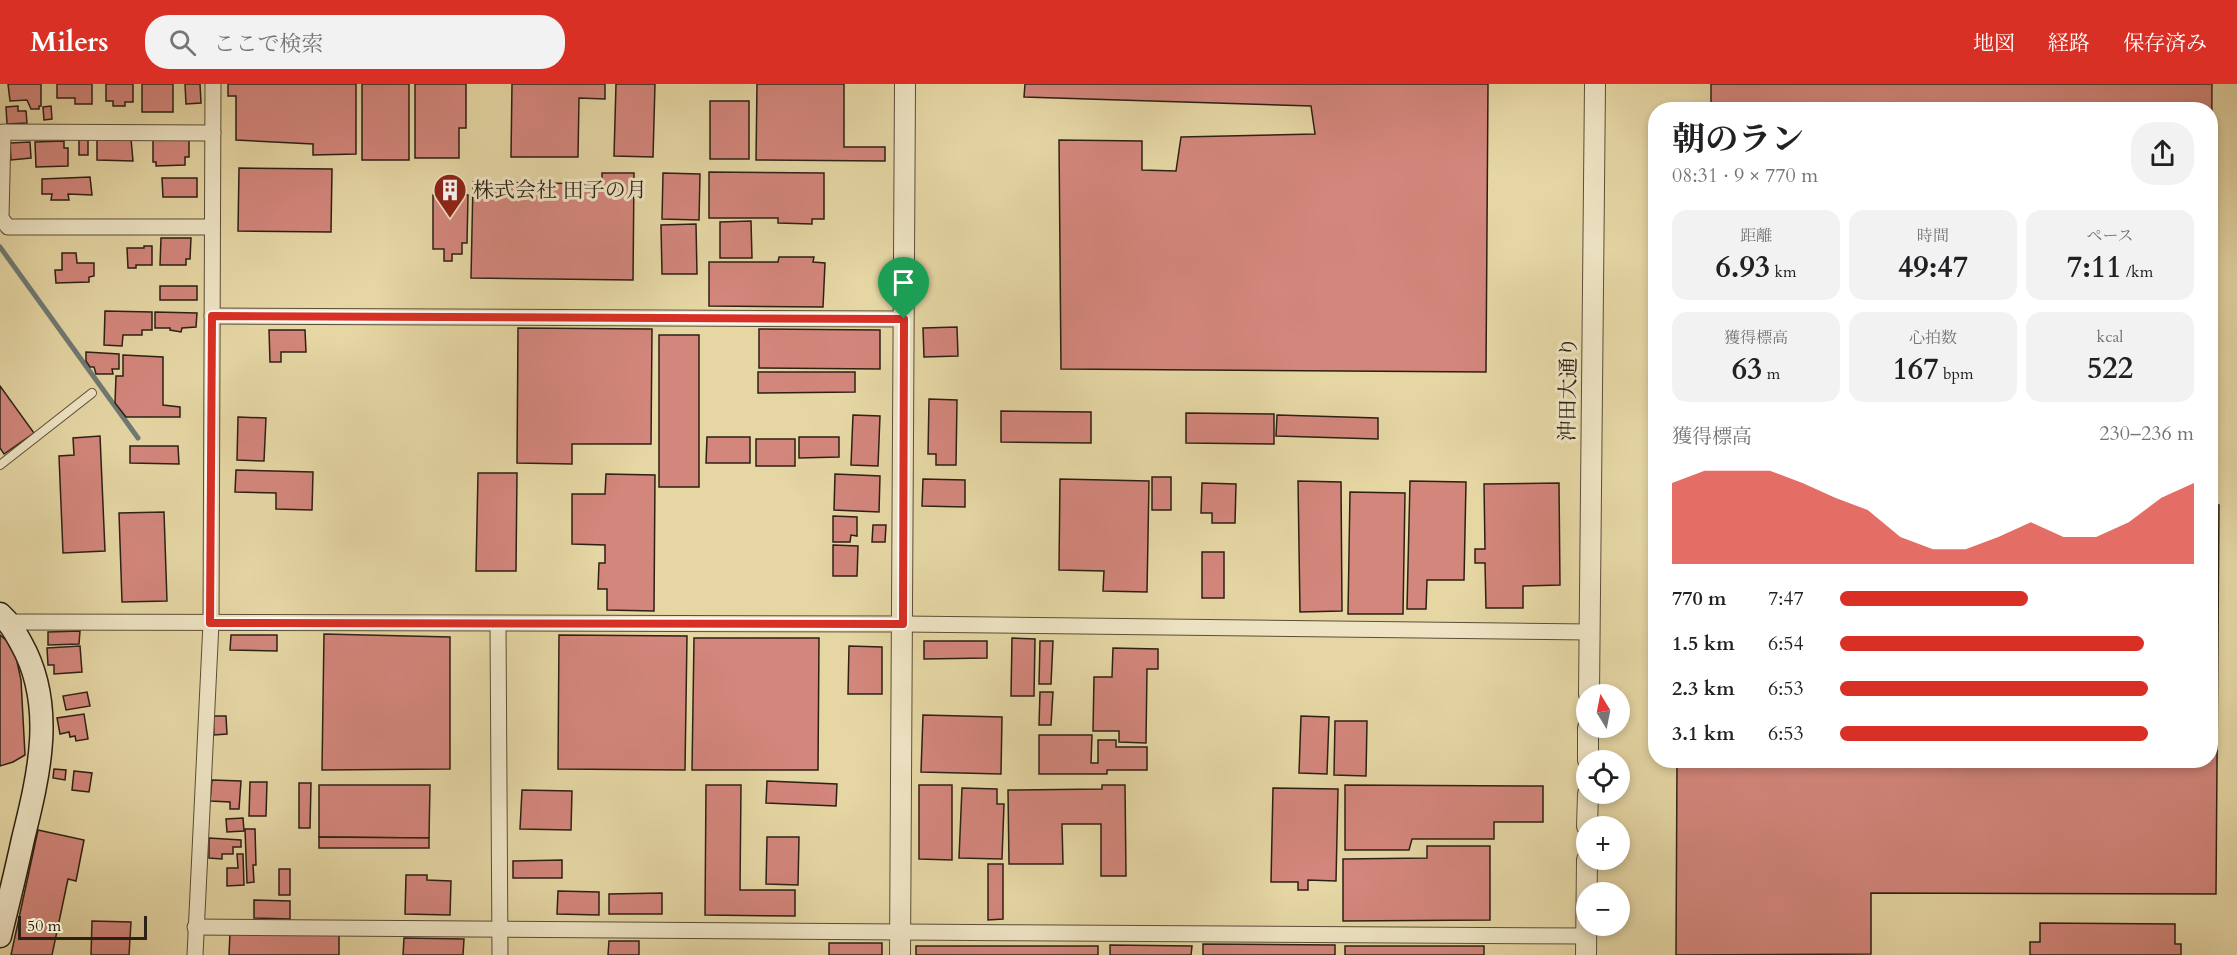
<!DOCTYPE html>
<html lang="ja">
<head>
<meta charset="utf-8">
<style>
  body { margin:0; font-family:Cardo,"Noto Serif JP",serif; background:#f2f2f2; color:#202124; height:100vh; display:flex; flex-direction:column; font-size:22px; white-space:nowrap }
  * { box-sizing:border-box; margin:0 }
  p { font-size:20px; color:#757577 }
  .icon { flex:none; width:33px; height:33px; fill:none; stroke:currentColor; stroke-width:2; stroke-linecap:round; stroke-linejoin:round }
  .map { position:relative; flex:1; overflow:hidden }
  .panel { position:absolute; left:1648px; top:18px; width:570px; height:666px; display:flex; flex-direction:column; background:#fff; border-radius:24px; box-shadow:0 3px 9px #0003 }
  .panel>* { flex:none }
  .needle { width:39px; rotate:350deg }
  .buttons { position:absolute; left:1576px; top:600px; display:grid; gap:12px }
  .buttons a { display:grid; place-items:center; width:54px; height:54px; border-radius:50%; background:#fff; box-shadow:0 3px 9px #0003; font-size:30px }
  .scale { position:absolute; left:18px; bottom:15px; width:129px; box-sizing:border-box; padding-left:6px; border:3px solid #2d2114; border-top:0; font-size:16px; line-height:21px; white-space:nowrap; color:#2d2114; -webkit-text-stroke:4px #eee4c4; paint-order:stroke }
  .pin { position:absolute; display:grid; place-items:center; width:51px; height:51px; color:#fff; margin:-62px -26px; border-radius:50% 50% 50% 0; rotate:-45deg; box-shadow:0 0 6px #0007 }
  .pin .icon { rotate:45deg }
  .round { display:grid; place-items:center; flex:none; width:63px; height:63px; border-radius:24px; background:#f2f2f2 }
  .overview { display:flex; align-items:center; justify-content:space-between; height:102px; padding:0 24px }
  h1 { font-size:33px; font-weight:700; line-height:45px }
  .metrics { display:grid; grid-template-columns:repeat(3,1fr); gap:9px; height:102px; padding:6px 24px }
  .metrics div { display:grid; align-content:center; border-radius:15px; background:#f2f2f2; text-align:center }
  .metrics b { font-size:30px; font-weight:700 }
  .metrics small { font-size:16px; font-weight:400 }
  .metrics p { font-size:16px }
  .chart { height:168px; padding:12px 24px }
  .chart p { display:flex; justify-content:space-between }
  .chart svg { width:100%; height:108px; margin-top:6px; fill:#d93025; opacity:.7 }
  ul { padding:0 24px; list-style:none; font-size:20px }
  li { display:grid; grid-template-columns:96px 72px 1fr; align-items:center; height:45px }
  li i { height:15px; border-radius:8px; background:#d93025 }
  header { display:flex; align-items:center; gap:36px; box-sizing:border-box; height:84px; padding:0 30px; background:#d93025; color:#fff }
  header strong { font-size:28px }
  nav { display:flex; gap:33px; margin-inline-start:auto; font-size:21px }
  .search { width:420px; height:54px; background:#f2f2f2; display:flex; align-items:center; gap:15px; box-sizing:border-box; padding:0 21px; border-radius:24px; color:#757577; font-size:22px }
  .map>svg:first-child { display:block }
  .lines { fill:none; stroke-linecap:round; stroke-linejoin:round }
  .stream { stroke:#6f7a73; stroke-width:5 }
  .building { fill:#d3867c; stroke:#2d2114; stroke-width:1.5 }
  .service-casing { stroke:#5b4e38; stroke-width:10 }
  .minor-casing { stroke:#5b4e38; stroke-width:17 }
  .tertiary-casing { stroke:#5b4e38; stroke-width:22 }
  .secondary-casing { stroke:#2d2114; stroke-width:25 }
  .service { stroke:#eee4c4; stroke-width:8 }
  .minor { stroke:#eee4c4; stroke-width:15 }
  .tertiary { stroke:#eee4c4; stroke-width:20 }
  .secondary { stroke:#eee4c4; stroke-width:22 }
  .route-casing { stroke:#fff; stroke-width:12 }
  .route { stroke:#d93025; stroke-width:8 }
  .labels { text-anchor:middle; stroke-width:6; stroke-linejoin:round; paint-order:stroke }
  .poi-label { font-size:21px; fill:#2d2114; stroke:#eee4c4; text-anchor:start }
  .street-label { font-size:21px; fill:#2d2114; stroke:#eee4c4 }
</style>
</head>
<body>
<header>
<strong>Milers</strong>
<div class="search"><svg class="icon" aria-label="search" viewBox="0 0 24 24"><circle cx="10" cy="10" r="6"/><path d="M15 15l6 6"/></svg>ここで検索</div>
<nav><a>地図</a><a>経路</a><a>保存済み</a></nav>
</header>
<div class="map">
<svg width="2237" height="871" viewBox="0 0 2237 871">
  <rect width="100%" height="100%" fill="#e5d6a4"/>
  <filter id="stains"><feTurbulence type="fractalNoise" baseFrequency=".00333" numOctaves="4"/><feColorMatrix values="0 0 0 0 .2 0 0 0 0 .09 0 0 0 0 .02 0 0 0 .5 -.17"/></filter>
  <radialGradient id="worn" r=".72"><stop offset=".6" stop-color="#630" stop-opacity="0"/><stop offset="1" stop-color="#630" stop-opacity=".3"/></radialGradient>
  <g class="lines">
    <polyline class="stream" points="0,163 138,354"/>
  </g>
  <g class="building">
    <polygon points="8,0 41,0 41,22 39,22 39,25 31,25 27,16 10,17"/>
    <polygon points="57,0 92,0 92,20 75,20 75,14 57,14"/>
    <polygon points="106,0 133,0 133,18 125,18 125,22 113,22 113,17 106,17"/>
    <rect x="142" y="0" width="31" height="28"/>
    <polygon points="185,0 200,0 201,19 186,20"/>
    <polygon points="228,0 356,0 356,70 313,71 313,60 236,56 236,12 228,12"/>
    <rect x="362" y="0" width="47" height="76"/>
    <polygon points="415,0 466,0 466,44 459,44 459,74 415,74"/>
    <polygon points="512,0 605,0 605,15 579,14 578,73 511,73"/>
    <polygon points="616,0 655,0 653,73 614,72"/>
    <polygon points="757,0 844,0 844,63 885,63 885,77 756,76"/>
    <polygon points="1025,0 1488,0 1486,288 1061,285 1059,56 1142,57 1142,86 1176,87 1181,53 1315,50 1311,22 1024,13"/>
    <polygon points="1711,0 2212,0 2211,143 2211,26 1711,26"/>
    <rect x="710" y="17" width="39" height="58"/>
    <polygon points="18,22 18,27 26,27 27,39 7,40 6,23"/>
    <polygon points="51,22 52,35 44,36 43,23"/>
    <polygon points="97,55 131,55 133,77 97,76"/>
    <rect x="79" y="56" width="9" height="15"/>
    <polygon points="153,56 189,56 189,73 185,73 185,81 156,82 156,78 153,78"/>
    <polygon points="64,57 64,64 68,64 68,82 36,83 35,58"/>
    <polygon points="30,58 31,74 11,76 10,59"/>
    <polygon points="239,84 332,85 331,148 238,147"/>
    <polygon points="709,88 824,89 824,135 812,135 812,140 778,139 778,134 709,134"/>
    <polygon points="602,89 634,89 633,196 471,194 473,98 602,100"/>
    <polygon points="663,89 700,90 699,136 662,135"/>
    <polygon points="90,93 92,111 68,110 69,116 51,116 52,110 42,110 42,95"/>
    <polygon points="162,94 197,94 197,113 163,113"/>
    <polygon points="433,111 468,111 467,159 462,159 462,170 452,170 452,177 444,177 444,165 433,165"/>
    <polygon points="751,137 752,174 720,174 720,138"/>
    <polygon points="696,140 697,190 662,190 661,141"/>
    <polygon points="161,154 191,154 190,175 186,175 186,181 160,181"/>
    <polygon points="144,162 152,162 152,181 136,181 136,184 128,184 127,164 144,164"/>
    <polygon points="62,169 76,169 77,179 94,179 94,192 89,193 89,198 56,199 55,186 62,186"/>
    <polygon points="779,173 814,173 813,178 825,179 823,223 709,222 709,178 778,178"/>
    <rect x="160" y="202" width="37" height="14"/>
    <polygon points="105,227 152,228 152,246 142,246 142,251 123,251 122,262 104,261"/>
    <polygon points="155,228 197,229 196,243 182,244 181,248 170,246 170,244 155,244"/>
    <polygon points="957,243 958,272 924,273 923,244"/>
    <polygon points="518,244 652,245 651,360 572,360 572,380 517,379"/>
    <polygon points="759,245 880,246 880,285 759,284"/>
    <polygon points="269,246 305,246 306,268 281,268 281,278 270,278"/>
    <rect x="659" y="251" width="40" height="152"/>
    <polygon points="86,268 119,270 119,285 112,285 113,290 96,290 94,283 90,283 86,277"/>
    <polygon points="123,271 163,273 163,321 180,323 180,333 126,333 115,319 116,292 123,292"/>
    <polygon points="758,288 855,288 855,308 758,309"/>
    <polygon points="0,302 34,349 4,370 0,364"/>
    <polygon points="929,315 957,316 956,381 936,381 936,370 928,370"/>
    <polygon points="1001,327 1091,328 1091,359 1001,358"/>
    <polygon points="1186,329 1274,330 1274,360 1186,359"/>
    <polygon points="853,331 880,332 878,382 851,381"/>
    <polygon points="1277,331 1378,334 1378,355 1276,352"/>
    <polygon points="238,333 266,334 264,377 237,376"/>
    <polygon points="100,352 105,467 63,469 59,372 74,371 73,354"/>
    <polygon points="707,353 750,353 750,379 706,379"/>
    <polygon points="799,353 839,353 839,373 799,374"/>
    <rect x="756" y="355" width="39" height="27"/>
    <polygon points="130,362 178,362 179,380 130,379"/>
    <polygon points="236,386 313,388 312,426 276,425 276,409 235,408"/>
    <polygon points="478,389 517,389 516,487 476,487"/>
    <polygon points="606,390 655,391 654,527 607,526 607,505 598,505 599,479 605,479 605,461 572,460 572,410 605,410"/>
    <polygon points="835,390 880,392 879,428 834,426"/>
    <rect x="1152" y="393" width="19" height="33"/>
    <polygon points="923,395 965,396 965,423 922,422"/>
    <polygon points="1060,395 1149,397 1147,508 1103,507 1104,487 1059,486"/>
    <polygon points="1298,397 1341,398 1342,527 1300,528"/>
    <polygon points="1410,397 1466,398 1464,496 1427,496 1426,525 1407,525"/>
    <polygon points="1202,399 1236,400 1235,439 1212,439 1212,429 1201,429"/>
    <polygon points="1559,399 1560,501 1523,502 1523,524 1486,524 1485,479 1475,479 1475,465 1485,465 1484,400"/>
    <polygon points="1350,408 1405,409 1403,530 1348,530"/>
    <polygon points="2211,421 2219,421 2216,810 1871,809 1871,870 1676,871 1677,676 2211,676"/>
    <polygon points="164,428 167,517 122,518 119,429"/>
    <polygon points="833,432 857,433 857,452 851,451 850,458 833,458"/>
    <polygon points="873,441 886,441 885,458 872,458"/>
    <polygon points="833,461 858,462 857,492 833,492"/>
    <rect x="1202" y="468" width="22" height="46"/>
    <polygon points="80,547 79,560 48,561 48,548"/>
    <polygon points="324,550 450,553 450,685 322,686"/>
    <polygon points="0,551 6,556 16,573 21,596 25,671 13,678 0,682"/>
    <polygon points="231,551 277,551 277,567 230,566"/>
    <polygon points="559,551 687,552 685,686 558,685"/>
    <polygon points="694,554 819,554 818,686 692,686"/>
    <polygon points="1012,554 1035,555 1034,612 1011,612"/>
    <polygon points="924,557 987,557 987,574 924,575"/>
    <polygon points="1040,557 1053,557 1051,600 1039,600"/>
    <polygon points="80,562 82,588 54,590 54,581 48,581 47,564"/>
    <polygon points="849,562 882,563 882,610 848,610"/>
    <polygon points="1113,564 1158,565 1158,585 1147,585 1146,659 1119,658 1119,647 1093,647 1094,593 1112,593"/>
    <polygon points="87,608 90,622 66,626 63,612"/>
    <polygon points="1040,608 1053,608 1051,641 1039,641"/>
    <polygon points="84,630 88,655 76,657 75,652 70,653 69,648 60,650 57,634"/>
    <polygon points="923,631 1002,633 1001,690 921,688"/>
    <polygon points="213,632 226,632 227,650 214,651"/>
    <polygon points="1301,632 1329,633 1327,690 1299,689"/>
    <polygon points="1335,637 1367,637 1366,692 1334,691"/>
    <polygon points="1039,651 1092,651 1091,679 1098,679 1098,656 1116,656 1116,663 1147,663 1147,686 1107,686 1107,690 1039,690"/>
    <polygon points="54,685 66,686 65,696 53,694"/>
    <polygon points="74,687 92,689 89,708 72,706"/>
    <polygon points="212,696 241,697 239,725 230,725 230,718 210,717"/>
    <polygon points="767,697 837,700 836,722 766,719"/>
    <polygon points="250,698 267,698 266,732 249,732"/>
    <polygon points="299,699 311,699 310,744 299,744"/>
    <polygon points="319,701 430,701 429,754 319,753"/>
    <polygon points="706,701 741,701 740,806 795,806 795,832 705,831"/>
    <polygon points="919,701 952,701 952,776 919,775"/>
    <polygon points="1102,701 1125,701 1126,792 1101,792 1101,740 1062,740 1063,780 1009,780 1008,706 1102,705"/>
    <polygon points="1345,701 1543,702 1543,738 1494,738 1494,755 1412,755 1409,766 1345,766"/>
    <polygon points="962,704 997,705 997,720 1004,720 1002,775 959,774"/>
    <polygon points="1273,704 1338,705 1336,797 1308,796 1308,806 1298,806 1298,798 1271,798"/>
    <polygon points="522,706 572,707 571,746 520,745"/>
    <polygon points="243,734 244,747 227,748 226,735"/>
    <polygon points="245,745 255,745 256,781 253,781 254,798 247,799"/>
    <polygon points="38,746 84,756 76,797 68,795 52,871 11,871"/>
    <polygon points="319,753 429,754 429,764 319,764"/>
    <polygon points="767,753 799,753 798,801 766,800"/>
    <polygon points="209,754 241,756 241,763 233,763 233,770 222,770 222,775 209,774"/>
    <polygon points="1427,762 1490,762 1490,836 1343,837 1343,775 1427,774"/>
    <polygon points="237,770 243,770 244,801 227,802 227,784 238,784"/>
    <polygon points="562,776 562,794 513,794 513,777"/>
    <polygon points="988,780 1003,780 1003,835 988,836"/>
    <rect x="279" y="785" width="11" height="26"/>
    <polygon points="406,791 427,791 427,796 451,797 450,831 405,830"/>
    <polygon points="558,807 599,808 599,831 557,830"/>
    <polygon points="662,809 662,830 609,830 609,810"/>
    <polygon points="254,816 290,817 290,835 254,834"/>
    <polygon points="92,837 131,838 129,871 91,871"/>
    <polygon points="2040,839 2175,840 2175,860 2181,860 2181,871 2030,871 2030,858 2040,858"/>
    <polygon points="230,849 339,850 339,871 229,871"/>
    <polygon points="404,854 464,855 463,871 403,871"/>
    <polygon points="609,857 639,857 639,871 608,871"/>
    <rect x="829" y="859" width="53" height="12"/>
    <polygon points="1203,860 1335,861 1335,871 1203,871"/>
    <polygon points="1110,861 1192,862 1191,871 1110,871"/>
    <rect x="916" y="862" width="182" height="9"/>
    <rect x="1345" y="862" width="139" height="9"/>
  </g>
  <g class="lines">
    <g class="service-casing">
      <polyline id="service" points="0,381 92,309"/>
    </g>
    <g class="minor-casing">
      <g id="minor">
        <polyline points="211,143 8,143 1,134 3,48 213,49"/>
        <polyline points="212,232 904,235"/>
        <polyline points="10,538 903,540 1589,548"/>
        <polyline points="498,540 500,871"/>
        <path d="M195 843C659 849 1123 848 1587 852"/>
        <polyline points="195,871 211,539 213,0"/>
      </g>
    </g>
    <g class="tertiary-casing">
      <g id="tertiary">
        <polyline points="1589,610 1595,0"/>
        <polyline points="1588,676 1588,644"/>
        <polyline points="1587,742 1588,710"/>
        <polyline points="900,871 905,0"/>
        <polyline points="1586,871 1587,776"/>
      </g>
    </g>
    <g class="secondary-casing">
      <path id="secondary" d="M0 530C10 539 15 548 21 559 56 621 39 690 23 755 16 787 8 820 0 852"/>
    </g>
    <use href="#service" class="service"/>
    <use href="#minor" class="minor"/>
    <use href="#tertiary" class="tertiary"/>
    <use href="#secondary" class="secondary"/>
  </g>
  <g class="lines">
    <g class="route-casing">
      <polygon id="route" points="212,232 904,235 903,540 210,539"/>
    </g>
    <use href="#route" class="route"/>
  </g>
  <defs>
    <g id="building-pin" transform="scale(1.725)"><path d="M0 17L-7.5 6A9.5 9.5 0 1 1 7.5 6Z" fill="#8f2418" stroke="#eee4c4"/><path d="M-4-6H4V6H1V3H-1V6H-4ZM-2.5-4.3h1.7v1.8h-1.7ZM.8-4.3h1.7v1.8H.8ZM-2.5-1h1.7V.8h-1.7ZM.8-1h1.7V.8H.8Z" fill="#fff"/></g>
  </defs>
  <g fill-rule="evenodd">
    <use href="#building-pin" x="450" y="106"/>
  </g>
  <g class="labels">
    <g class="poi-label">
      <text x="473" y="113">株式会社 田子の月</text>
    </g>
    <g class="street-label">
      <text transform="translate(1568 305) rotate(-89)" y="7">沖田大通り</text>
    </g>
  </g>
  <rect width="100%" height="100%" filter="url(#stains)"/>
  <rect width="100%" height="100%" fill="url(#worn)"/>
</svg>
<div class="buttons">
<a><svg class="needle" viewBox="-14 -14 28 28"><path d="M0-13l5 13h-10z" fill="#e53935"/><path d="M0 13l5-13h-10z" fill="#757577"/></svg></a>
<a><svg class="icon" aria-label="locate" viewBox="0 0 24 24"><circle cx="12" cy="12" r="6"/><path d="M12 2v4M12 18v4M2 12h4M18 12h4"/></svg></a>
<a>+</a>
<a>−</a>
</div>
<div class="scale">50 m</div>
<div class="pin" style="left:904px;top:235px;background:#1e9e55"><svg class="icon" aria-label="arrive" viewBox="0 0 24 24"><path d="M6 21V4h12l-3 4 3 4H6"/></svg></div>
<section class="panel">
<div class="overview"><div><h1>朝のラン</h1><p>08:31 · 9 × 770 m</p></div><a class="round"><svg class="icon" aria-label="share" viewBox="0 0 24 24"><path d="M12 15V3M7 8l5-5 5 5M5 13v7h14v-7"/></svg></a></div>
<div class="metrics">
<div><p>距離</p><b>6.93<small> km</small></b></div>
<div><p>時間</p><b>49:47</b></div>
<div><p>ペース</p><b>7:11<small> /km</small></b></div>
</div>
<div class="metrics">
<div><p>獲得標高</p><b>63<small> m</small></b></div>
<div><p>心拍数</p><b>167<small> bpm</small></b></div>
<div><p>kcal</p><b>522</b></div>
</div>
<div class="chart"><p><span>獲得標高</span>230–236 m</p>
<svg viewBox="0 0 160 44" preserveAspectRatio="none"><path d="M0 44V11L10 6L20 6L30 6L40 11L50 17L60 22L70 33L80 38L90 38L100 33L110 27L120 33L130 33L140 27L150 17L160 11V44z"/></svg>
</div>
<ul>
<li><b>770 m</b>7:47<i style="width:53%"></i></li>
<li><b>1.5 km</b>6:54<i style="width:86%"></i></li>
<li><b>2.3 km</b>6:53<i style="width:87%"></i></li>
<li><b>3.1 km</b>6:53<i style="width:87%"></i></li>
</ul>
</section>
</div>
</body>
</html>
